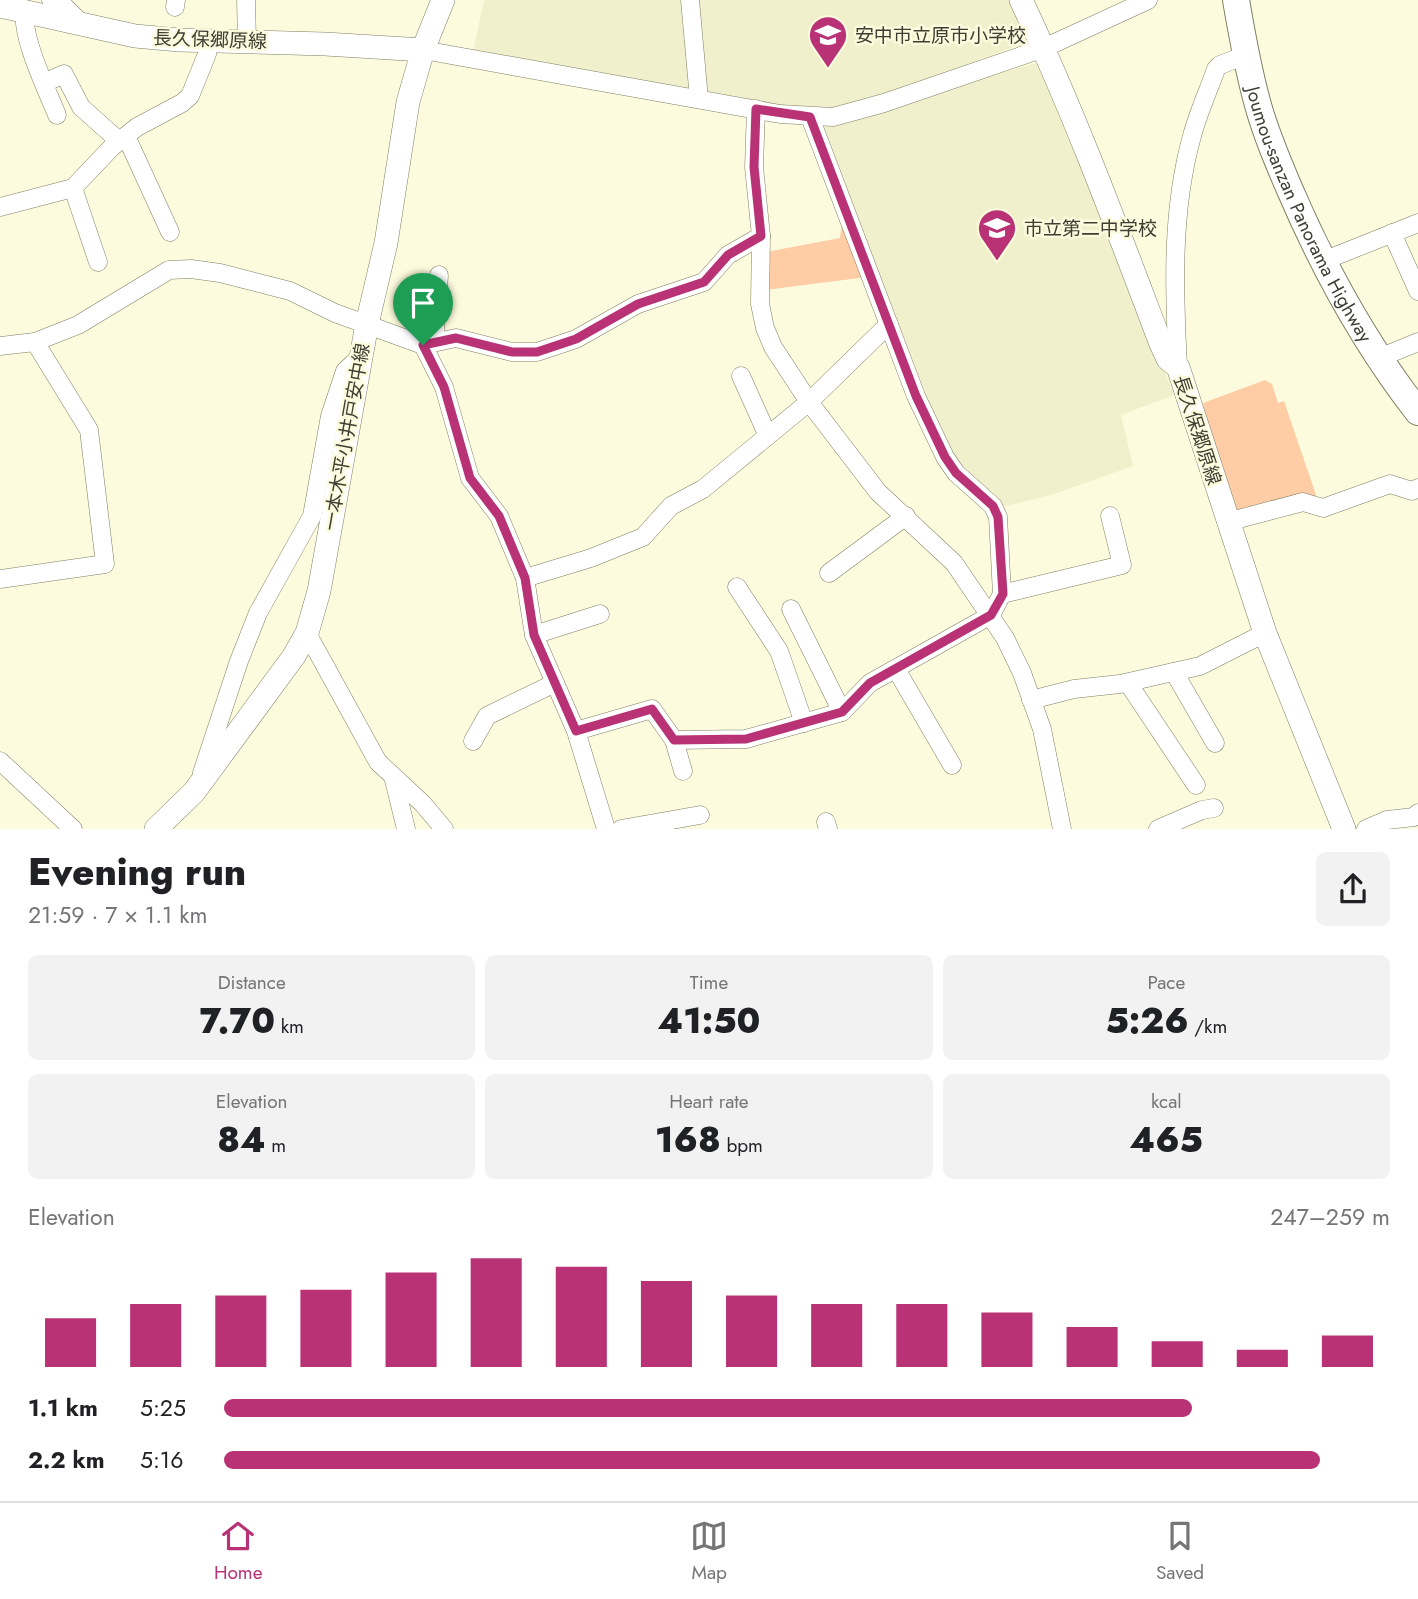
<!DOCTYPE html>
<html lang="en">
<head>
<meta charset="utf-8">
<style>
  body { margin:0; font-family:Jost,"Noto Sans JP",sans-serif; background:#f2f2f2; color:#202124; height:100vh; display:flex; flex-direction:column; font-size:26px; white-space:nowrap }
  * { box-sizing:border-box; margin:0 }
  p { font-size:23px; color:#757577 }
  .icon { flex:none; width:38px; height:38px; fill:none; stroke:currentColor; stroke-width:2; stroke-linecap:round; stroke-linejoin:round }
  .map { position:relative; height:829px; overflow:hidden }
  .details { display:flex; flex-direction:column; background:#fff; flex:1 }
  .details>* { flex:none }
  .pin { position:absolute; display:grid; place-items:center; width:60px; height:60px; color:#fff; margin:-72px -30px; border-radius:50% 50% 50% 0; rotate:-45deg; box-shadow:0 0 7px #0007 }
  .pin .icon { rotate:45deg }
  .round { display:grid; place-items:center; flex:none; width:74px; height:74px; border-radius:10px; background:#f2f2f2 }
  .headline { display:flex; align-items:center; justify-content:space-between; height:119px; padding:0 28px }
  h1 { font-size:38px; font-weight:800; line-height:52px }
  .metrics { display:grid; grid-template-columns:repeat(3,1fr); gap:10px; height:119px; padding:7px 28px }
  .metrics div { display:grid; align-content:center; border-radius:10px; background:#f2f2f2; text-align:center }
  .metrics b { font-size:35px; font-weight:800 }
  .metrics small { font-size:19px; font-weight:400 }
  .metrics p { font-size:19px }
  .chart { height:196px; padding:14px 28px }
  .chart p { display:flex; justify-content:space-between }
  .chart svg { width:100%; height:126px; margin-top:7px; stroke:#b83275; stroke-width:6 }
  ul { padding:0 28px; list-style:none; font-size:23px }
  li { display:grid; grid-template-columns:112px 84px 1fr; align-items:center; height:52px }
  li i { height:18px; border-radius:9px; background:#b83275 }
  .tab-bar { display:flex; justify-content:space-around; align-items:center; height:98px; border-top:2px solid #e0e0e0; background:#fff; font-size:19px; color:#757577 }
  .tab-bar a { display:grid; justify-items:center; gap:4px }
  .tab-bar .on { color:#b83275 }
  .map>svg:first-child { display:block }
  .built { fill:#f1f0cc }
  .green { fill:#fecda5 }
  .lines { fill:none; stroke-linecap:round; stroke-linejoin:round }
  .minor-casing { stroke:#7f7e64; stroke-width:19 }
  .major-casing { stroke:#7f7e64; stroke-width:24 }
  .highway-casing { stroke:#7f7e64; stroke-width:28 }
  .minor { stroke:#fff; stroke-width:18 }
  .major { stroke:#fff; stroke-width:23 }
  .highway { stroke:#fff; stroke-width:26 }
  .route-casing { stroke:#fff; stroke-width:14 }
  .route { stroke:#b83275; stroke-width:9 }
  .labels { text-anchor:middle; stroke-width:5; stroke-linejoin:round; paint-order:stroke }
  .poi-label { font-size:19px; fill:#3e3e33; stroke:#fcfbde; text-anchor:start }
  .street-label { font-size:19px; fill:#3e3e33; stroke:#fcfbde }
</style>
</head>
<body>
<div class="map">
<svg width="1418" height="829" viewBox="0 0 1418 829">
  <rect width="100%" height="100%" fill="#fcfbde"/>
  <g class="built">
    <polygon points="484,0 686,0 695,92 473,52"/>
    <polygon points="693,0 1013,0 1028,31 1021,44 881,97 832,112 814,111 703,93"/>
    <polygon points="1036,63 1044,67 1174,395 1121,415 1133,466 1051,495 998,508 964,472 947,447 820,129 826,125"/>
  </g>
  <g class="green">
    <polygon points="843,214 867,277 765,290 766,252 840,238"/>
    <polygon points="1265,380 1272,384 1278,403 1284,401 1318,501 1236,514 1211,442 1203,403"/>
  </g>
  <g class="lines">
    <g class="minor-casing">
      <g id="minor">
        <polyline points="51,0 65,7 81,23"/>
        <polyline points="246,0 247,41"/>
        <polyline points="690,0 699,99"/>
        <polyline points="175,7 176,0"/>
        <path d="M25 11C21 37 47 90 57 115"/>
        <polyline points="423,50 780,114 833,117 884,103 1044,48 1148,0"/>
        <polyline points="44,83 64,74 81,107 119,141"/>
        <polyline points="756,109 754,167 761,236 760,304 765,328 773,347 809,402 878,492 954,563 1005,638 1022,673 1042,729 1062,829"/>
        <polyline points="126,136 170,232"/>
        <polyline points="73,188 98,262"/>
        <polyline points="0,207 73,188 112,147 137,127 182,103 190,96 207,54 208,41"/>
        <polyline points="1392,233 1418,291"/>
        <polyline points="1323,261 1418,223"/>
        <polyline points="434,342 439,275"/>
        <polyline points="423,345 444,387 470,478 499,516 525,578 534,635 576,731 606,829"/>
        <polyline points="0,346 35,342 78,325 169,270 191,269 220,273 290,291 335,313 423,345 456,338 512,352 537,352 576,339 638,304 704,282 728,255 761,236"/>
        <polyline points="1379,358 1418,342"/>
        <path d="M1178 367C1174 290 1171 211 1192 136 1198 113 1208 92 1216 69L1220 65 1246 55"/>
        <polyline points="741,376 768,436"/>
        <polyline points="1227,522 1303,502 1323,508 1390,484 1412,491 1418,488"/>
        <polyline points="829,573 906,516"/>
        <polyline points="525,578 591,558 643,537 671,506 703,489 809,402 889,324"/>
        <polyline points="0,579 105,564 89,430 35,342"/>
        <polyline points="737,587 779,651 804,723"/>
        <polyline points="1002,594 1122,565 1110,516"/>
        <polyline points="791,609 842,712"/>
        <polyline points="307,633 378,762 423,804 444,829"/>
        <polyline points="534,635 600,614"/>
        <polyline points="896,669 952,765"/>
        <polyline points="1174,672 1215,743"/>
        <polyline points="1128,683 1196,785"/>
        <polyline points="1031,700 1074,689 1120,684 1200,666 1265,633"/>
        <polyline points="576,731 652,709 674,740 683,771"/>
        <polyline points="674,740 746,739 842,712 870,683 991,615 1002,594 998,517 993,506 956,473 945,457 916,396 810,117"/>
        <polyline points="473,741 487,716 555,683"/>
        <polyline points="0,761 73,829"/>
        <polyline points="202,773 239,661 258,613 312,516 330,416 345,371 361,356"/>
        <polyline points="393,776 406,829"/>
        <polyline points="826,822 828,829"/>
        <polyline points="621,829 700,815"/>
        <polyline points="1158,829 1202,810 1214,808"/>
        <polyline points="1366,829 1387,820 1414,817 1418,813"/>
      </g>
    </g>
    <g class="major-casing">
      <g id="major">
        <path d="M1021 0C1074 112 1117 228 1161 344L1168 359 1178 367 1265 633 1344 829"/>
        <polyline points="0,6 135,36 179,40 325,44 423,50"/>
        <polyline points="156,829 194,792 294,656 307,633 319,591 367,324 386,243 408,102 423,50 443,0"/>
      </g>
    </g>
    <g class="highway-casing">
      <g id="highway">
        <path id="s1" d="M1236 0C1242 35 1248 70 1258 105 1266 134 1278 162 1290 190 1324 269 1365 344 1418 412"/>
      </g>
    </g>
    <use href="#minor" class="minor"/>
    <use href="#major" class="major"/>
    <use href="#highway" class="highway"/>
  </g>
  <g class="lines">
    <g class="route-casing">
      <polygon id="route" points="756,109 810,117 916,396 945,457 956,473 993,506 998,517 1003,594 991,615 870,683 842,712 746,739 674,740 652,709 576,731 534,635 525,578 499,516 470,478 444,387 423,345 456,338 512,352 537,352 576,339 638,304 704,282 728,255 761,236 754,167"/>
    </g>
    <use href="#route" class="route"/>
  </g>
  <defs>
    <g id="school-pin" transform="scale(2.0125)"><path d="M0 17L-7.5 6A9.5 9.5 0 1 1 7.5 6Z" fill="#b83275" stroke="#fcfbde"/><path d="M0-5L7-2L0 1L-7-2ZM-4 1L0 2.5L4 1V4Q0 6-4 4Z" fill="#fff"/></g>
  </defs>
  <g fill-rule="evenodd">
    <use href="#school-pin" x="828" y="35"/>
    <use href="#school-pin" x="997" y="228"/>
  </g>
  <g class="labels">
    <g class="poi-label">
      <text x="855" y="42">安中市立原市小学校</text>
      <text x="1024" y="235">市立第二中学校</text>
    </g>
    <g class="street-label">
      <text transform="translate(210 39) rotate(2)" y="7">長久保郷原線</text>
      <text dy="7" stroke="none"><textPath href="#s1" startOffset="228">Joumou-sanzan Panorama Highway</textPath></text>
      <text transform="translate(1198 430) rotate(72)" y="7">長久保郷原線</text>
      <text transform="translate(346 437) rotate(-80)" y="7">一本木平小井戸安中線</text>
    </g>
  </g>
</svg>
<div class="pin" style="left:423px;top:345px;background:#1e9e55"><svg class="icon" aria-label="arrive" viewBox="0 0 24 24"><path d="M6 21V4h12l-3 4 3 4H6"/></svg></div>
</div>
<section class="details">
<div class="headline"><div><h1>Evening run</h1><p>21:59 · 7 × 1.1 km</p></div><a class="round"><svg class="icon" aria-label="share" viewBox="0 0 24 24"><path d="M12 15V3M7 8l5-5 5 5M5 13v7h14v-7"/></svg></a></div>
<div class="metrics">
<div><p>Distance</p><b>7.70<small> km</small></b></div>
<div><p>Time</p><b>41:50</b></div>
<div><p>Pace</p><b>5:26<small> /km</small></b></div>
</div>
<div class="metrics">
<div><p>Elevation</p><b>84<small> m</small></b></div>
<div><p>Heart rate</p><b>168<small> bpm</small></b></div>
<div><p>kcal</p><b>465</b></div>
</div>
<div class="chart"><p><span>Elevation</span>247–259 m</p>
<svg viewBox="0 0 160 44" preserveAspectRatio="none"><path d="M5 44V27M15 44V22M25 44V19M35 44V17M45 44V11M55 44V6M65 44V9M75 44V14M85 44V19M95 44V22M105 44V22M115 44V25M125 44V30M135 44V35M145 44V38M155 44V33"/></svg>
</div>
<ul>
<li><b>1.1 km</b>5:25<i style="width:83%"></i></li>
<li><b>2.2 km</b>5:16<i style="width:94%"></i></li>
</ul>
</section>
<nav class="tab-bar">
<a class="on"><svg class="icon" aria-label="home" viewBox="0 0 24 24"><path d="M3 11l9-7 9 7M6 9v11h12V9"/></svg>Home</a>
<a><svg class="icon" aria-label="map" viewBox="0 0 24 24"><path d="M3 6l6-2 6 2 6-2v14l-6 2-6-2-6 2zM9 4v14M15 6v14"/></svg>Map</a>
<a><svg class="icon" aria-label="saved" viewBox="0 0 24 24"><path d="M7 4h10v16l-5-4-5 4z"/></svg>Saved</a>
</nav>
</body>
</html>
